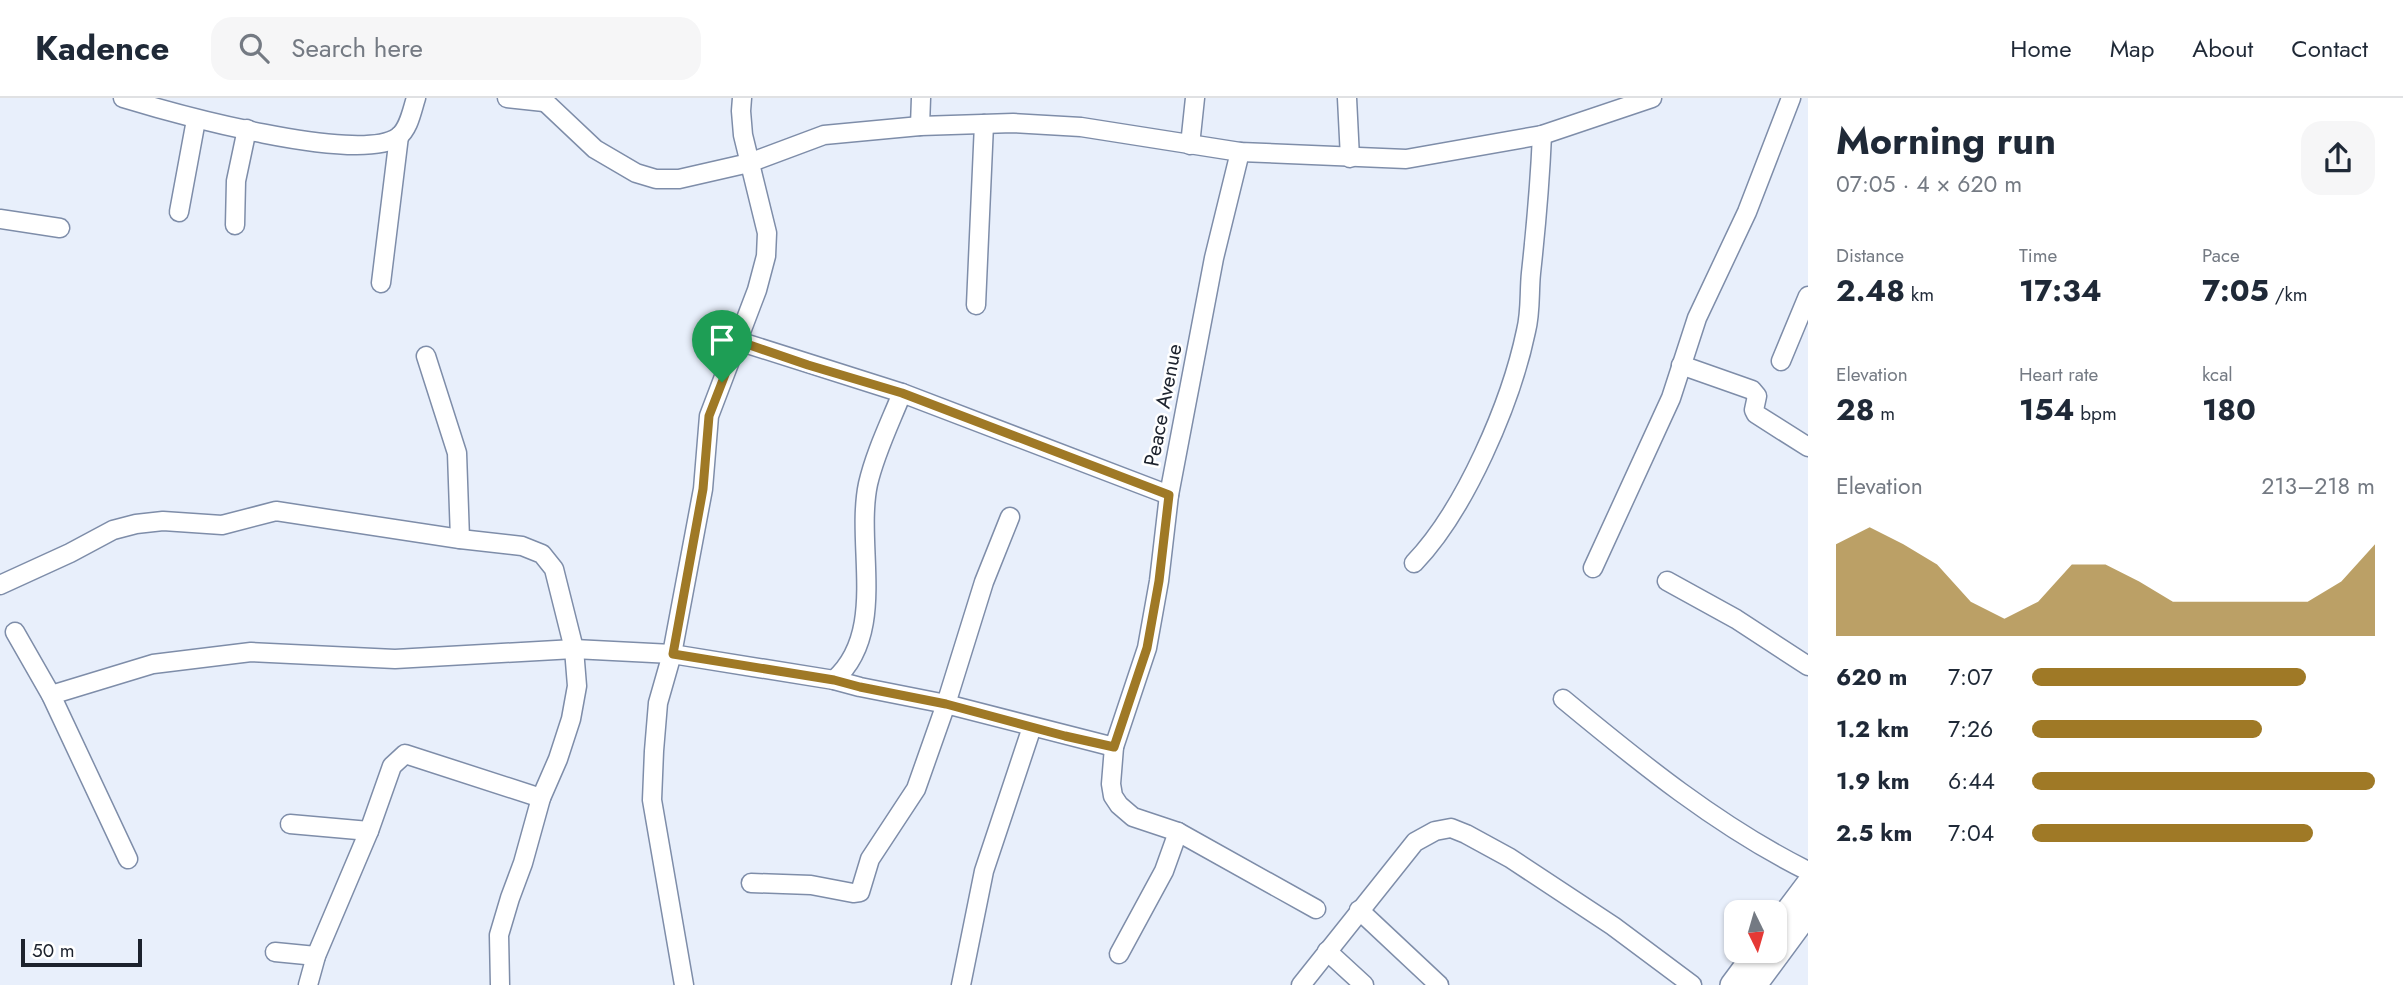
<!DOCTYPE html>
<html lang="en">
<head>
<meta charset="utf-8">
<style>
  body { margin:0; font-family:Jost,sans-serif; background:#f6f6f7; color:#1f2937; height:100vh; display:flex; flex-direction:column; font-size:26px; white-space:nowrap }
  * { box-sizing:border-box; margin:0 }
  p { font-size:23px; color:#747a83 }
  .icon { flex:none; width:38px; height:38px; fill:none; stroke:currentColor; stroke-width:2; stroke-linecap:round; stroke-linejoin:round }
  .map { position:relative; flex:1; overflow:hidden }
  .details { display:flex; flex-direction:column; background:#fff; width:595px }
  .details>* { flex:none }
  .needle { width:46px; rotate:175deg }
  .fabs { position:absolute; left:1724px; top:802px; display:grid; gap:14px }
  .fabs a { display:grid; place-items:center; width:63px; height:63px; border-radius:14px; background:#fff; box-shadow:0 2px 5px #0004; font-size:35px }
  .scale { position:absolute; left:21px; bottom:18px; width:121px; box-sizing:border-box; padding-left:7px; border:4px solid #1c222d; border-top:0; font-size:19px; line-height:24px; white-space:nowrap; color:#1c222d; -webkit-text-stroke:5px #fff; paint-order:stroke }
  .pin { position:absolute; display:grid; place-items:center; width:60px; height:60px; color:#fff; margin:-72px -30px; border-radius:50% 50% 50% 0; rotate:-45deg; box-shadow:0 0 7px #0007 }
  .pin .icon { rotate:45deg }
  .round { display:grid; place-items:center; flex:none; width:74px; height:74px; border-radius:21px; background:#f6f6f7 }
  .summary { display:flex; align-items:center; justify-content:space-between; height:119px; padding:0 28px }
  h1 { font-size:38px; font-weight:700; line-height:52px }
  .metrics { display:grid; grid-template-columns:repeat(3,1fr); gap:10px; height:119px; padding:7px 28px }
  .metrics div { display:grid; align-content:center }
  .metrics b { font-size:30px; font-weight:700 }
  .metrics small { font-size:19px; font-weight:400 }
  .metrics p { font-size:19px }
  .chart { height:196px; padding:14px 28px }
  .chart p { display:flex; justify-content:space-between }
  .chart svg { width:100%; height:126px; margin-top:7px; fill:#9f7926; opacity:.7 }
  ul { padding:0 28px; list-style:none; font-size:23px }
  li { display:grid; grid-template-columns:112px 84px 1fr; align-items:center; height:52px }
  li i { height:18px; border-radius:9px; background:#9f7926 }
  header { display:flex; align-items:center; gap:42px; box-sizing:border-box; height:98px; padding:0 35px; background:#fff; border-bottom:2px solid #e0e1e3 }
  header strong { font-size:33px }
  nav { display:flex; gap:38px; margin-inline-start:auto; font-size:24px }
  .search { width:490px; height:63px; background:#f6f6f7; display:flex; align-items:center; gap:18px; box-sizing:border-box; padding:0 24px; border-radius:21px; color:#747a83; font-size:26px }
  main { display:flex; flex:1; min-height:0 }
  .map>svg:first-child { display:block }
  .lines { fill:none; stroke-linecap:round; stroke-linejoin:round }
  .minor-casing { stroke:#7e8da9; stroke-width:21 }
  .tertiary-casing { stroke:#7e8da9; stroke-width:26 }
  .minor { stroke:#fff; stroke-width:18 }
  .tertiary { stroke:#fff; stroke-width:23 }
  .route-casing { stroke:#fff; stroke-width:14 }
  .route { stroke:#9f7926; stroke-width:9 }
  .labels { text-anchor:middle; stroke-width:5; stroke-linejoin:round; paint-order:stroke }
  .street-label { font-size:21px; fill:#1c222d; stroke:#fff }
</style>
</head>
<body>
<header>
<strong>Kadence</strong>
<div class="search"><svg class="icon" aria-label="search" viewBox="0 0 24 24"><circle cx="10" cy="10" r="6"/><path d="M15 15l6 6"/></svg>Search here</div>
<nav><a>Home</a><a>Map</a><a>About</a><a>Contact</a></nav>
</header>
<main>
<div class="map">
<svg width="1808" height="887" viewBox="0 0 1808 887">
  <rect width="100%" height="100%" fill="#e8effb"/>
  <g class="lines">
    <g class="minor-casing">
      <g id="minor">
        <path d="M123 0C172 15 358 67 398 39 409 31 412 12 416 0"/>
        <polyline points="507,0 544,4"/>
        <polyline points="541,0 595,51 636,75 656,81 679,81 749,65 824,37 920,28 1013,25 1081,29 1240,54 1406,61 1542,37 1652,0"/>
        <polyline points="1347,0 1350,60"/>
        <polyline points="920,28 921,0"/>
        <polyline points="1190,47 1195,0"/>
        <polyline points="1240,54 1214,160 1169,397 1159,483 1147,550 1114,649 1111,686 1113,698 1119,707 1133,719 1178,734 1316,811"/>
        <polyline points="179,114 196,22"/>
        <polyline points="0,121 60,130"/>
        <polyline points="235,127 236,83 247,31"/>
        <polyline points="381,185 399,38"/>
        <polyline points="976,207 984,26"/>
        <polyline points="738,243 902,295 1169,397"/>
        <polyline points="426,258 457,355 460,441"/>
        <polyline points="1781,263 1808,198"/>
        <polyline points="1681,267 1752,292 1757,298 1754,312 1756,316 1808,349"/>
        <path d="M1414 465C1465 412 1511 305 1526 233 1531 214 1529 194 1531 175 1536 129 1540 83 1542 37"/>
        <polyline points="1593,470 1671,300 1697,220 1747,114 1791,0"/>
        <polyline points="1667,483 1736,521 1808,568"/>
        <polyline points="0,487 70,455 113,432 136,426 163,423 222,427 276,413 460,441 522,448 542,456 554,471 574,551 577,588 571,621 558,661 541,700 523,765 510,800 499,837 500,887"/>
        <polyline points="15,534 51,597 128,761"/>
        <path d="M834 582C888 534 855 448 868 386 875 355 890 325 902 295"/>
        <polyline points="51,597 153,566 251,554 395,561 574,551 672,556 834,582 860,589 946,606 1114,649"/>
        <path d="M1563 601C1639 664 1719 729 1808 773"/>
        <polyline points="290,726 369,733"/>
        <polyline points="751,785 811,787 853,795 860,794 870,761 916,691 946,606 984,484 1010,419"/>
        <polyline points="1359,812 1439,887"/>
        <polyline points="1327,853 1364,887"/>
        <polyline points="275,854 316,858"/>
        <polyline points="1119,856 1164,773 1178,734"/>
        <polyline points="308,887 316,858 369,733 392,668 405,656 541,700"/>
        <polyline points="684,887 652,702 654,653 658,605 672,556 703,391 709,318 757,192 766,158 767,135 743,37 741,13 742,0"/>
        <polyline points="961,887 984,773 1032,629"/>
        <polyline points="1301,887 1415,744 1435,733 1451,730 1466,736 1510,760 1613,828 1692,887"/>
      </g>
    </g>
    <g class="tertiary-casing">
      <g id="tertiary">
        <polyline points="1774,831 1808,786"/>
        <polyline points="1732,887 1758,852"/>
        <polyline points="1755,887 1808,815"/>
      </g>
    </g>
    <use href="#minor" class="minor"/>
    <use href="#tertiary" class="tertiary"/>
  </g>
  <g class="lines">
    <g class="route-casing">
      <polygon id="route" points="738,243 808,267 902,295 1169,397 1159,483 1147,550 1114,649 1065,638 946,606 860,589 834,582 673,556 703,391 709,318"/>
    </g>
    <use href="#route" class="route"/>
  </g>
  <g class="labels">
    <g class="street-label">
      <text transform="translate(1163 307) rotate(-79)" y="7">Peace Avenue</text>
    </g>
  </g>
</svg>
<div class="fabs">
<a><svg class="needle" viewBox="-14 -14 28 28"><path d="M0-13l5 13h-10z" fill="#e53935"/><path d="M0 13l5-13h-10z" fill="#747a83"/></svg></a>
</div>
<div class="scale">50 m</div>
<div class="pin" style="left:722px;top:284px;background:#1e9e55"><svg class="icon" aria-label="arrive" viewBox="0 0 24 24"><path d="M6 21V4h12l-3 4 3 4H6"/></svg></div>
</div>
<section class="details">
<div class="summary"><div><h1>Morning run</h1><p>07:05 · 4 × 620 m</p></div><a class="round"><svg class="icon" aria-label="share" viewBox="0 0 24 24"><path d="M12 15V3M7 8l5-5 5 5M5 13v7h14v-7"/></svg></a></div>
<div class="metrics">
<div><p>Distance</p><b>2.48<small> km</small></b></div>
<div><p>Time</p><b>17:34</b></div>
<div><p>Pace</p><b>7:05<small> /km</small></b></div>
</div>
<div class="metrics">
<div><p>Elevation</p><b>28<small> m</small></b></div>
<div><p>Heart rate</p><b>154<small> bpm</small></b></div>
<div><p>kcal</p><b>180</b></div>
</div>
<div class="chart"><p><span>Elevation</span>213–218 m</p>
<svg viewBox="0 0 160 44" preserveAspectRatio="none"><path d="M0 44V12L10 6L20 12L30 19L40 32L50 38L60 32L70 19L80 19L90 25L100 32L110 32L120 32L130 32L140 32L150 25L160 12V44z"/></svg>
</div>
<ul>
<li><b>620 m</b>7:07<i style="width:80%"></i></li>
<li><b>1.2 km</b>7:26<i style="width:67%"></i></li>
<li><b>1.9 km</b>6:44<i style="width:100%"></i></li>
<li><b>2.5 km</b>7:04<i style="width:82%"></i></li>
</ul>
</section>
</main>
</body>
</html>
